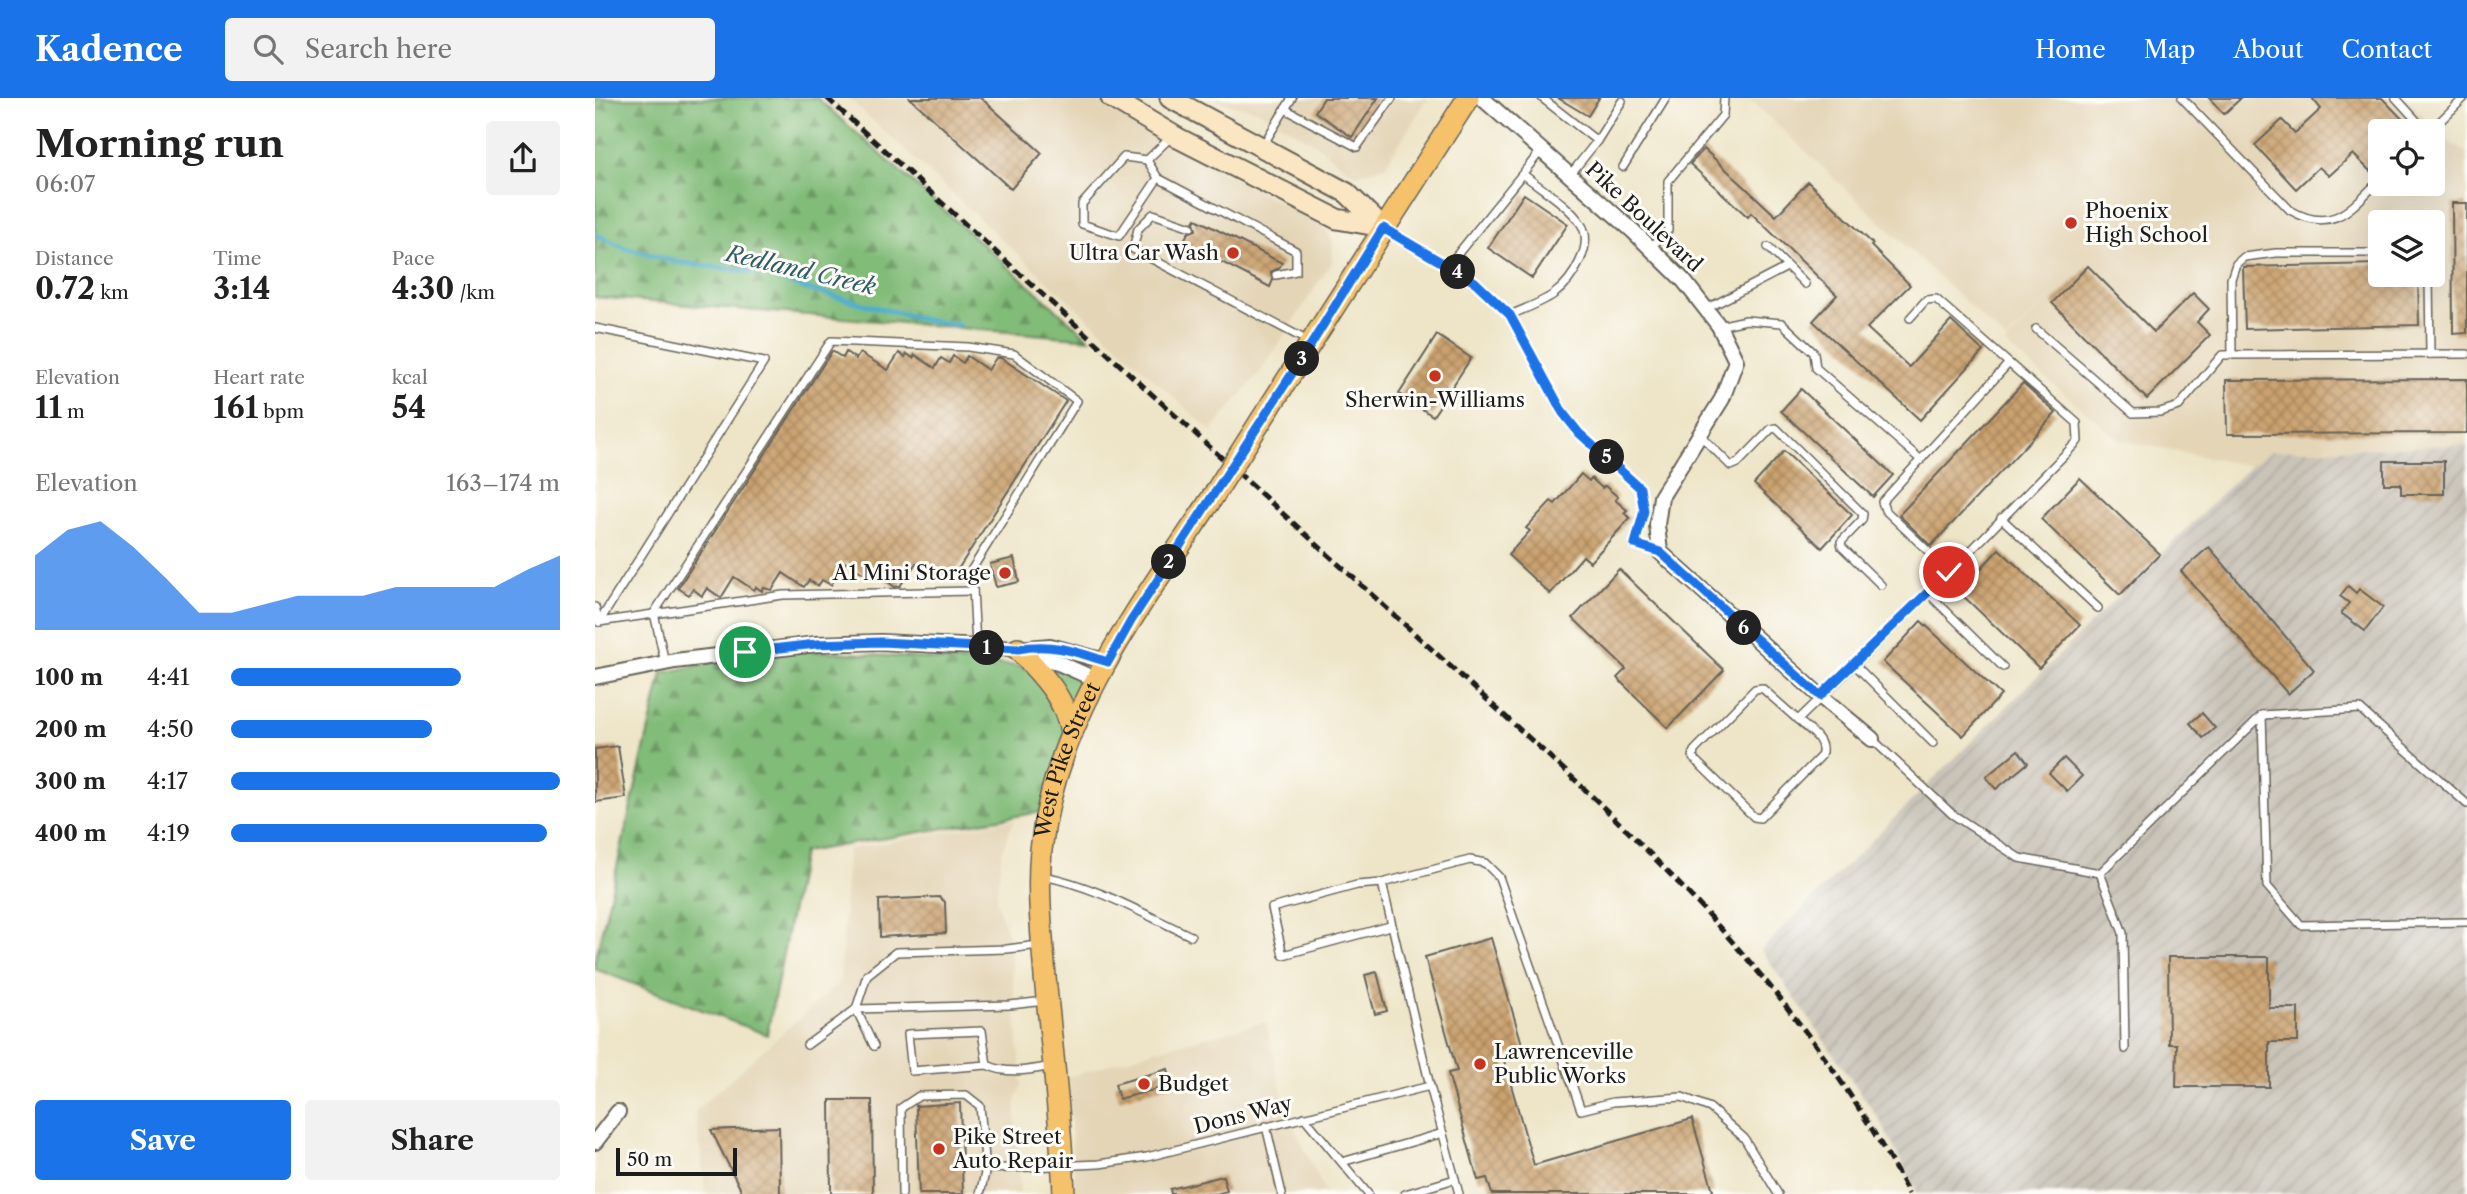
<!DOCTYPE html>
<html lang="en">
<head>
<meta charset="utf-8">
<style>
  body { margin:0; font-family:"Libre Caslon Text",serif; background:#f2f2f2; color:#222; height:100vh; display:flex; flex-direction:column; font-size:26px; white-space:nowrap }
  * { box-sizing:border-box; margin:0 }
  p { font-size:23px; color:#767676 }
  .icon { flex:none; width:38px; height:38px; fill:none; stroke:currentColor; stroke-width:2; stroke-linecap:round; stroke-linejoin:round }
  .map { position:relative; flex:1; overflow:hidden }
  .side { display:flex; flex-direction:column; background:#fff; width:595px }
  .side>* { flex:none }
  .fabs { position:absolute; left:1773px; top:21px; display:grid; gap:14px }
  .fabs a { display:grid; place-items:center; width:77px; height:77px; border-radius:7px; background:#fff; box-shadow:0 7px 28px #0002; font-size:35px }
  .scale { position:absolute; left:21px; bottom:18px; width:121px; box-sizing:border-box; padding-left:7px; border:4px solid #1c1c1c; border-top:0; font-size:19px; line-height:24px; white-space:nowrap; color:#1c1c1c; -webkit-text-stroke:5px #fdfcf7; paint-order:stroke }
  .pin { position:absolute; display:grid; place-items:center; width:60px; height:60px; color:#fff; margin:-30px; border:4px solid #fff; border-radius:50%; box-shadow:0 2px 7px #0007 }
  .km { position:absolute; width:35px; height:35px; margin:-18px; border-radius:50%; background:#222; color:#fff; font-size:19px; line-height:35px; text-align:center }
  .round { display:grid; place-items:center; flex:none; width:74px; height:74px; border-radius:7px; background:#f2f2f2 }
  .overview { display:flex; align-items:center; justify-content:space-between; height:119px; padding:0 35px }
  h1 { font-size:38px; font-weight:700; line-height:52px }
  .figures { display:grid; grid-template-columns:repeat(3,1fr); gap:10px; height:119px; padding:7px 35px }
  .figures div { display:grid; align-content:center }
  .figures b { font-size:30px; font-weight:700 }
  .figures small { font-size:19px; font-weight:400 }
  .figures p { font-size:19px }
  .chart { height:196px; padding:14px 35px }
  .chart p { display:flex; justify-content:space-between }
  .chart svg { width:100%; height:126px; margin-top:7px; fill:#1a73e8; opacity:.7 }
  .cta { display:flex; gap:14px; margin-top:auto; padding:14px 35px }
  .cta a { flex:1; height:80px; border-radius:7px; background:#1a73e8; color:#fff; font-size:28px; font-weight:700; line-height:80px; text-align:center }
  .cta a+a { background:#f2f2f2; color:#222 }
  ul { padding:0 35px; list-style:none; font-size:23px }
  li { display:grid; grid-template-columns:112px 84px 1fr; align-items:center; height:52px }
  li i { height:18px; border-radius:9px; background:#1a73e8 }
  header { display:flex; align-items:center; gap:42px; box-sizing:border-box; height:98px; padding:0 35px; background:#1a73e8; color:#fff }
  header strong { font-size:33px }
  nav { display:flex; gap:38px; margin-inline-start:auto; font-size:24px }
  .search { width:490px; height:63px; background:#f2f2f2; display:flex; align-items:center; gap:18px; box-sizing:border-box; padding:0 24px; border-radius:7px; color:#767676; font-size:26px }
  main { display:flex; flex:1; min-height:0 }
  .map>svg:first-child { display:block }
  .built { fill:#e4d5b7; fill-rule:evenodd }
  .industrial { fill:url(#industrial-furrows) }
  .forest { fill:url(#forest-firs); stroke:#4f6c4a; stroke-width:2 }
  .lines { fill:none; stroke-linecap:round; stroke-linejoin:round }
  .stream { stroke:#47abc7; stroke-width:5 }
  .building { fill:url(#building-cross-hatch) }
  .lane-casing { stroke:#666258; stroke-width:10 }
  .street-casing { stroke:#666258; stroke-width:18 }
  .secondary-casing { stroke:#666258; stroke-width:23 }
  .primary-casing { stroke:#666258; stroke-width:24 }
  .lane { stroke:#fff; stroke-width:7 }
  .street { stroke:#fff; stroke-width:14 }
  .secondary { stroke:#fbe6c4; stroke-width:19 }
  .primary { stroke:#f5c16b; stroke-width:21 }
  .rail { stroke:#1c1c1c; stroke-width:5; stroke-dasharray:10 5; stroke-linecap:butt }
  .primary-bridge-casing { stroke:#666258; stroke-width:24; stroke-linecap:butt }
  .primary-bridge { stroke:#f5c16b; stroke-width:21 }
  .route-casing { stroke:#fff; stroke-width:14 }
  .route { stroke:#1a73e8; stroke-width:9 }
  .poi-dot { fill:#c8321e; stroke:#fdfcf7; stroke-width:2.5 }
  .labels { text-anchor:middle; stroke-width:6; stroke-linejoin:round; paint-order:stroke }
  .poi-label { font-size:21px; fill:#1c1c1c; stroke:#fdfcf7; text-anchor:start }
  .street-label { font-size:21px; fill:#1c1c1c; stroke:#fdfcf7 }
  .water-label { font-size:23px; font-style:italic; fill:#2f5c69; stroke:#fdfcf7 }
</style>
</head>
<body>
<header>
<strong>Kadence</strong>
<div class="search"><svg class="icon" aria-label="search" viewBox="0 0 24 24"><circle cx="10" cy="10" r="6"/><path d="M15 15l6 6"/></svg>Search here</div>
<nav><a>Home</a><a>Map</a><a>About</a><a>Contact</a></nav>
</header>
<main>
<section class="side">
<div class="overview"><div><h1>Morning run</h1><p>06:07</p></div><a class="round"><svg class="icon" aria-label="share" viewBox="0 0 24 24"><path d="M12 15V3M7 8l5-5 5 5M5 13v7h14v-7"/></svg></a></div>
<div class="figures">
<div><p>Distance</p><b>0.72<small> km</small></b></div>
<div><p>Time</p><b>3:14</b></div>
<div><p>Pace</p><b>4:30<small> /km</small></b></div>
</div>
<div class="figures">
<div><p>Elevation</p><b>11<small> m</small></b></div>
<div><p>Heart rate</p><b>161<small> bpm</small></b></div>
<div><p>kcal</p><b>54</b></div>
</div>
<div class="chart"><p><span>Elevation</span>163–174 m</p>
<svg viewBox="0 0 160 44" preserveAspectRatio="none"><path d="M0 44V18L10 9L20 6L30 15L40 26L50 38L60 38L70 35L80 32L90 32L100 32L110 29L120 29L130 29L140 29L150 23L160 18V44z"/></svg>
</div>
<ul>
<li><b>100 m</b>4:41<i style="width:70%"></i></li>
<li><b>200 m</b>4:50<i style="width:61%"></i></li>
<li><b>300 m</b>4:17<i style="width:100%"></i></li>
<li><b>400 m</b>4:19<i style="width:96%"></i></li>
</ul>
<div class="cta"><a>Save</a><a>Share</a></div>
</section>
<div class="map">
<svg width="1872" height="1096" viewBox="0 0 1872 1096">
  <defs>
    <pattern id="industrial-furrows" width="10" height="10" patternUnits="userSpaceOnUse" patternTransform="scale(1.75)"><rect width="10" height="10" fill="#c9c3b8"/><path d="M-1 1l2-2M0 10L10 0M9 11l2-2" fill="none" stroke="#aca79e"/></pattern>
    <pattern id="forest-firs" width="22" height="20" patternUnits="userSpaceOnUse" patternTransform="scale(1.75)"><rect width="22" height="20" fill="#82bc79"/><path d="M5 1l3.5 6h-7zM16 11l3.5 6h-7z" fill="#6a9862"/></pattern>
    <pattern id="building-cross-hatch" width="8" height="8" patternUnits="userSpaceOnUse" patternTransform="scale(1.75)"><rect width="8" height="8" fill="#cba26f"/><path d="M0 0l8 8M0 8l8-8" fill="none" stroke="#a4835a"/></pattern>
  </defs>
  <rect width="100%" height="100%" fill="#fdfcf7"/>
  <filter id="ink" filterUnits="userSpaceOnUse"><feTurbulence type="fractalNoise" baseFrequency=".0143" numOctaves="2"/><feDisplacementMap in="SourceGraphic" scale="14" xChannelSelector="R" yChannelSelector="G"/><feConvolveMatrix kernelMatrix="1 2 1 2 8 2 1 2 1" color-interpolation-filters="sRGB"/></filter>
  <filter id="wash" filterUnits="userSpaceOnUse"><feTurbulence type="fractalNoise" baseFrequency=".00686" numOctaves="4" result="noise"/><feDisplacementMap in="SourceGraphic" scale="28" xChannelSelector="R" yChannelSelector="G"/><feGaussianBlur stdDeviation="1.57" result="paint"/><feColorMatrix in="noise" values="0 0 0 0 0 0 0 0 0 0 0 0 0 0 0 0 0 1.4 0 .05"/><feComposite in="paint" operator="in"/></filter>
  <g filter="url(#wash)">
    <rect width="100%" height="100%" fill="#eee5c8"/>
    <g class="built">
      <polygon points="253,0 499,0 515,12 724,126 733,134 738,144 737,164 664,276 616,333"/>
      <polygon points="620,0 833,0 790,68 763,77 755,73 718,44 662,12 628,5"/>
      <path d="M1154 0H1811L1847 39 1872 55V347L1676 353 1655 368 1525 342 1410 246 1458 196 1411 242ZM1785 33H1838V86H1785ZM1785 124H1838V177H1785Z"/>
      <polygon points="419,722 407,753 401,803 414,839 427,987 420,1005 425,1096 111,1096 100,1013 245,884 253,751"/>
      <polygon points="671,924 690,1010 731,1096 480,1096 473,979 560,952"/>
    </g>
    <polygon class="industrial" points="1872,347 1872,1096 1323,1096 1284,1021 1166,852 1655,368 1676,353"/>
    <g class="forest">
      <polygon points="0,0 222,0 495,241 0,199"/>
      <polygon points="187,550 490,573 489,598 451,713 208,754 172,937 0,871 0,863 67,575"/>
    </g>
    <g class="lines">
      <polyline class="stream" points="0,136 30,150 81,164 161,174 212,191 330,222 364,227"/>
    </g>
    <g id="blocks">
      <g class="building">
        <polygon points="315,0 386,0 447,55 416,91"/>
        <polygon points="729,0 783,0 757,39 720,14"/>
        <polygon points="963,0 1004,0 993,18"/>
        <polygon points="1614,0 1646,0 1629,16"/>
        <polygon points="1717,0 1787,0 1819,33 1785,33 1785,63 1775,73 1758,56 1734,78 1724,69 1701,91 1660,47 1687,22 1700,35 1726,11"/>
        <polygon points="1109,51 1181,118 1213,84 1278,146 1276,148 1315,187 1272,230 1314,269 1356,223 1388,253 1325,322 1218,223 1242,197 1156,115 1153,119 1095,66"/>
        <polygon points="929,96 973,126 937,180 893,150"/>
        <polygon points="1857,105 1872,105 1872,235 1858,236"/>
        <polygon points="601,121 687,165 684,170 676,174 678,182 675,189 588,144 593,135 601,132 599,124"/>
        <polygon points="1785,166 1785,177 1823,177 1824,227 1650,231 1648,169"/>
        <polygon points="1493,168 1559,234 1598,195 1614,211 1602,224 1615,237 1552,301 1457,205"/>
        <polygon points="842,237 876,260 838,318 804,296"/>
        <polygon points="237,253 248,260 251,254 261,261 265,255 293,272 304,255 310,259 312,256 318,260 320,257 340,270 346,260 354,265 358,258 368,265 372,258 393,272 401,260 406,260 471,303 356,482 346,475 344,479 321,465 305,488 300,489 281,476 277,481 251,464 236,487 227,482 223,488 214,482 209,489 188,475 177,492 169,490 167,493 161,489 159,492 139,479 126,500 112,490 107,498 98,491 94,497 83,490"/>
        <polygon points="1872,281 1872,335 1632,336 1631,282"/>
        <polygon points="1428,285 1461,315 1336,448 1304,417"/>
        <polygon points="1206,291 1298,377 1278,399 1186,313"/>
        <polygon points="1189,353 1257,417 1227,450 1159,386"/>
        <polygon points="1789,363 1849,363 1849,396 1806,396 1806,386 1789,386"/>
        <polygon points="986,376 994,383 996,380 1007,390 1010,388 1023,399 1020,402 1032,412 1029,415 1035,420 995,464 988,458 955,496 913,457 935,433 931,430 956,403 960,406"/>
        <polygon points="1485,380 1565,456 1525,497 1446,421"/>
        <polygon points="1614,449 1719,572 1693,596 1586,473"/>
        <polygon points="1404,451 1485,527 1444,570 1364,494"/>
        <polygon points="419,460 424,484 401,489 395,466"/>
        <polygon points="1024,471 1129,572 1073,630 1022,580 1031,571 978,520"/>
        <polygon points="1753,488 1761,495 1764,491 1788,509 1770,533 1746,515 1754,505 1745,498"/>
        <polygon points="1326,523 1406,597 1368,638 1288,564"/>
        <polygon points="1607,615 1620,630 1608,640 1595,625"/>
        <polygon points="23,648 31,700 0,704 0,651"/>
        <polygon points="1423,652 1433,665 1401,691 1391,679"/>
        <polygon points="1469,660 1487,678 1472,693 1454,675"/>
        <polygon points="344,799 350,804 351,835 285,839 284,802"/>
        <polygon points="896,840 929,953 908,959 939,1067 1097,1021 1119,1096 897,1096 892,1080 883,1082 853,975 862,973 830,859"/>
        <polygon points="1573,859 1674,859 1674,910 1703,910 1703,944 1674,944 1674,989 1581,989 1582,946 1574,946"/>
        <polygon points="782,874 792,913 780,916 770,877"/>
        <polygon points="573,971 577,987 524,1001 520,986"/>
        <polygon points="235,1002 277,1002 278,1096 236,1096"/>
        <polygon points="365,1005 368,1096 324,1096 321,1008"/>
        <polygon points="184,1029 185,1096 148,1096 116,1032"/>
        <polygon points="628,1078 632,1093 621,1096 576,1096 575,1091"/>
      </g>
    </g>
  </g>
  <g filter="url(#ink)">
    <use href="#blocks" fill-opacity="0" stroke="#666258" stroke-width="2"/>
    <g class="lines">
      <g class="lane-casing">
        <g id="lane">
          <polyline points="947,0 1002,43 975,77"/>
          <path d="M1587 0 1695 112C1738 137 1756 110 1785 82"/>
          <polyline points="1801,0 1831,33"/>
          <polyline points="690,11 762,49 797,0"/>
          <polyline points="1835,33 1869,0"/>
          <polyline points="576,39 552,62 529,59 487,106 487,126 524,138 563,80 701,153 701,173 681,177"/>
          <polyline points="1002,43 1027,3"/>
          <polyline points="668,47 697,0"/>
          <polyline points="552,62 563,80"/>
          <polyline points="1028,69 1071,0"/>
          <polyline points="596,129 558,116 543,131 538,151 713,243"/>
          <polyline points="791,132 880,184 915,217 968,315 984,335 1045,390 1049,413 1040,446 1065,454"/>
          <polyline points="1173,149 1210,186"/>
          <polyline points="1055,150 1073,132 1073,83 1128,17 1129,0"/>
          <polyline points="853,168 945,54"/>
          <polyline points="1834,177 1835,256"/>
          <polyline points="1111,211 1192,169"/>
          <path d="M915 217C929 211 946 205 959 196 977 183 1000 147 986 126 973 106 946 91 928 76"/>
          <polyline points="1124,228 1151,222 1187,225 1219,255 1221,270 1326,362"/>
          <polyline points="0,230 169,264 4,524"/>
          <polyline points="1441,231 1538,315 1565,314 1584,308 1627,257 1872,256"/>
          <polyline points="1637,256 1636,181 1641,166 1649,159 1681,155 1785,155"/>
          <polyline points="1105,337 1136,368 1143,365 1176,331 1181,330 1268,416 1267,422 1246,444 1247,449 1286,487"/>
          <polyline points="1406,420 1503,510"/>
          <polyline points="1355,474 1290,412 1287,404 1414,265"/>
          <polyline points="1333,495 1408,569"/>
          <polyline points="0,509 4,524"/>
          <polyline points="4,524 188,497 378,493"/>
          <polyline points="70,565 59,515 236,243 373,249 419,256 482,303 377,471 381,548"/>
          <polyline points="1259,566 1338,645"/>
          <polyline points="1667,617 1672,788 1706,827 1872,824"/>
          <path d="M1203 622C1214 632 1232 642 1226 658L1165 720 1159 719 1098 660 1099 653 1160 591 1167 590 1203 622 1355 474 1483 343 1482 325 1341 201 1331 202 1315 220"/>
          <polyline points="1277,641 1357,716 1424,760 1505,775 1667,617 1765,611 1872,706"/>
          <polyline points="1505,775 1528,835 1530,951"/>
          <path d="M448 778C501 788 548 816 596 838"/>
          <polyline points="787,785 762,787 677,810 688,857 795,828"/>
          <polyline points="444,847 412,851 301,854 272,877 261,911 415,907 450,903"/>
          <polyline points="212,947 261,911 279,948"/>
          <path d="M392 967 317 973 313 936 387 933 392 967C413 977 435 972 457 968"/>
          <polyline points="709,1019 773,1096"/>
          <polyline points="671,1028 687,1096"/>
          <polyline points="747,1064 848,1035"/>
          <polyline points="391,1071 504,1066 552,1059 835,988"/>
          <polyline points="307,1096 306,1010 324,998 371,997 385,1008 391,1071 385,1096"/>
          <polyline points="810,1096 860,1081"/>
          <polyline points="864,1096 835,988 787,785 875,762 890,765 904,779 986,1012 1018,1004 1087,999 1115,1010 1149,1040 1183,1096"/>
        </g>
      </g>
      <g class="street-casing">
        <g id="street">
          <polyline points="887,0 1038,133 1089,183 1124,228 1141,263 1127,301 1066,399 1062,427 1065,454 1225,598 1277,641"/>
          <polyline points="427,553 466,566 502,582"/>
          <polyline points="0,579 80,563 221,546 286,544 423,551 455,548 513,564"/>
          <polyline points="0,1044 23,1014"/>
        </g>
      </g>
      <g class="secondary-casing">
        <g id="secondary">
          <polyline points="516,0 583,40 742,121 788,129"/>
          <polyline points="575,0 752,95 787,129"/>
        </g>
      </g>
      <g class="primary-casing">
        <g id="primary">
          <polyline points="667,321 873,0"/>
          <path d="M423 551C447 577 469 597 476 634"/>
          <path id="s1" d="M469 1096C466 1024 457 951 450 879 447 837 442 794 446 752 460 621 542 512 613 406"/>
        </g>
      </g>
      <use href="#lane" class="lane"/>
      <use href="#street" class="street"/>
      <use href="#secondary" class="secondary"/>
      <use href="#primary" class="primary"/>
      <path class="rail" d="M232 0 978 680C1112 808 1226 931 1314 1096"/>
      <g class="primary-bridge-casing">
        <polyline id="primary-bridge" points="613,406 667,321"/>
      </g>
      <use href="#primary-bridge" class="primary-bridge"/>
    </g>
  </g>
  <g class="lines" filter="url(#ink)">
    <g class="route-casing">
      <path id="route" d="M150 554 221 546 286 544 423 551C456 544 482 554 513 564L536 523 717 245 788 130 880 184 915 217 968 315 984 335 1045 390 1049 413 1040 446 1065 454 1225 598 1354 474"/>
    </g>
    <use href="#route" class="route"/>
  </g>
  <g class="poi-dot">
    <circle cx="1476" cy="125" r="7"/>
    <circle cx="638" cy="155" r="7"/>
    <circle cx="840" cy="278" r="7"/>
    <circle cx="410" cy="475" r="7"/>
    <circle cx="885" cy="966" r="7"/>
    <circle cx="549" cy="986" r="7"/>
    <circle cx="344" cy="1051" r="7"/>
  </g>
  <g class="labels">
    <g class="poi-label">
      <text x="1490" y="120">Phoenix<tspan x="1490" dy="24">High School</tspan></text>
      <text x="624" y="162" text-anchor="end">Ultra Car Wash</text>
      <text x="840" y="309" text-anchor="middle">Sherwin-Williams</text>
      <text x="396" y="482" text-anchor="end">A1 Mini Storage</text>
      <text x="899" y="961">Lawrenceville<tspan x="899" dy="24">Public Works</tspan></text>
      <text x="563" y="993">Budget</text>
      <text x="358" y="1046">Pike Street<tspan x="358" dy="24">Auto Repair</tspan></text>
    </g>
    <g class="street-label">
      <text transform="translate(1049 119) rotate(43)" y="7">Pike Boulevard</text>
      <text dy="7" stroke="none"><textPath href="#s1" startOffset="439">West Pike Street</textPath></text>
      <text transform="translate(648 1017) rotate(-14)" y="7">Dons Way</text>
    </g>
    <g class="water-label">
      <text transform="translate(206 172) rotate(13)" y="8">Redland Creek</text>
    </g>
  </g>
</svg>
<div class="fabs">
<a><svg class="icon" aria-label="locate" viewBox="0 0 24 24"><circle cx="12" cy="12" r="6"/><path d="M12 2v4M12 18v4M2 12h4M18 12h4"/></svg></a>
<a><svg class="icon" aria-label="layers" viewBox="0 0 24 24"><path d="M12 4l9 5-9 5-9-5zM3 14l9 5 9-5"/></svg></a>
</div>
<div class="scale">50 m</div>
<div class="pin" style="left:150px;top:554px;background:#1e9e55"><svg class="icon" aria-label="arrive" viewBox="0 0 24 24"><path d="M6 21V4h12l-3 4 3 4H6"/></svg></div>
<div class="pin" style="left:1354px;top:474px;background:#d93025"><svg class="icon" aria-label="check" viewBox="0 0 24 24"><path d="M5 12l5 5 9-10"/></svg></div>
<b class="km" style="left:392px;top:550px">1</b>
<b class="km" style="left:574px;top:464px">2</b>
<b class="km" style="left:707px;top:261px">3</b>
<b class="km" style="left:863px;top:174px">4</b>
<b class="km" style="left:1012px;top:359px">5</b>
<b class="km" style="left:1149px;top:530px">6</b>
</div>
</main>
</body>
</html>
